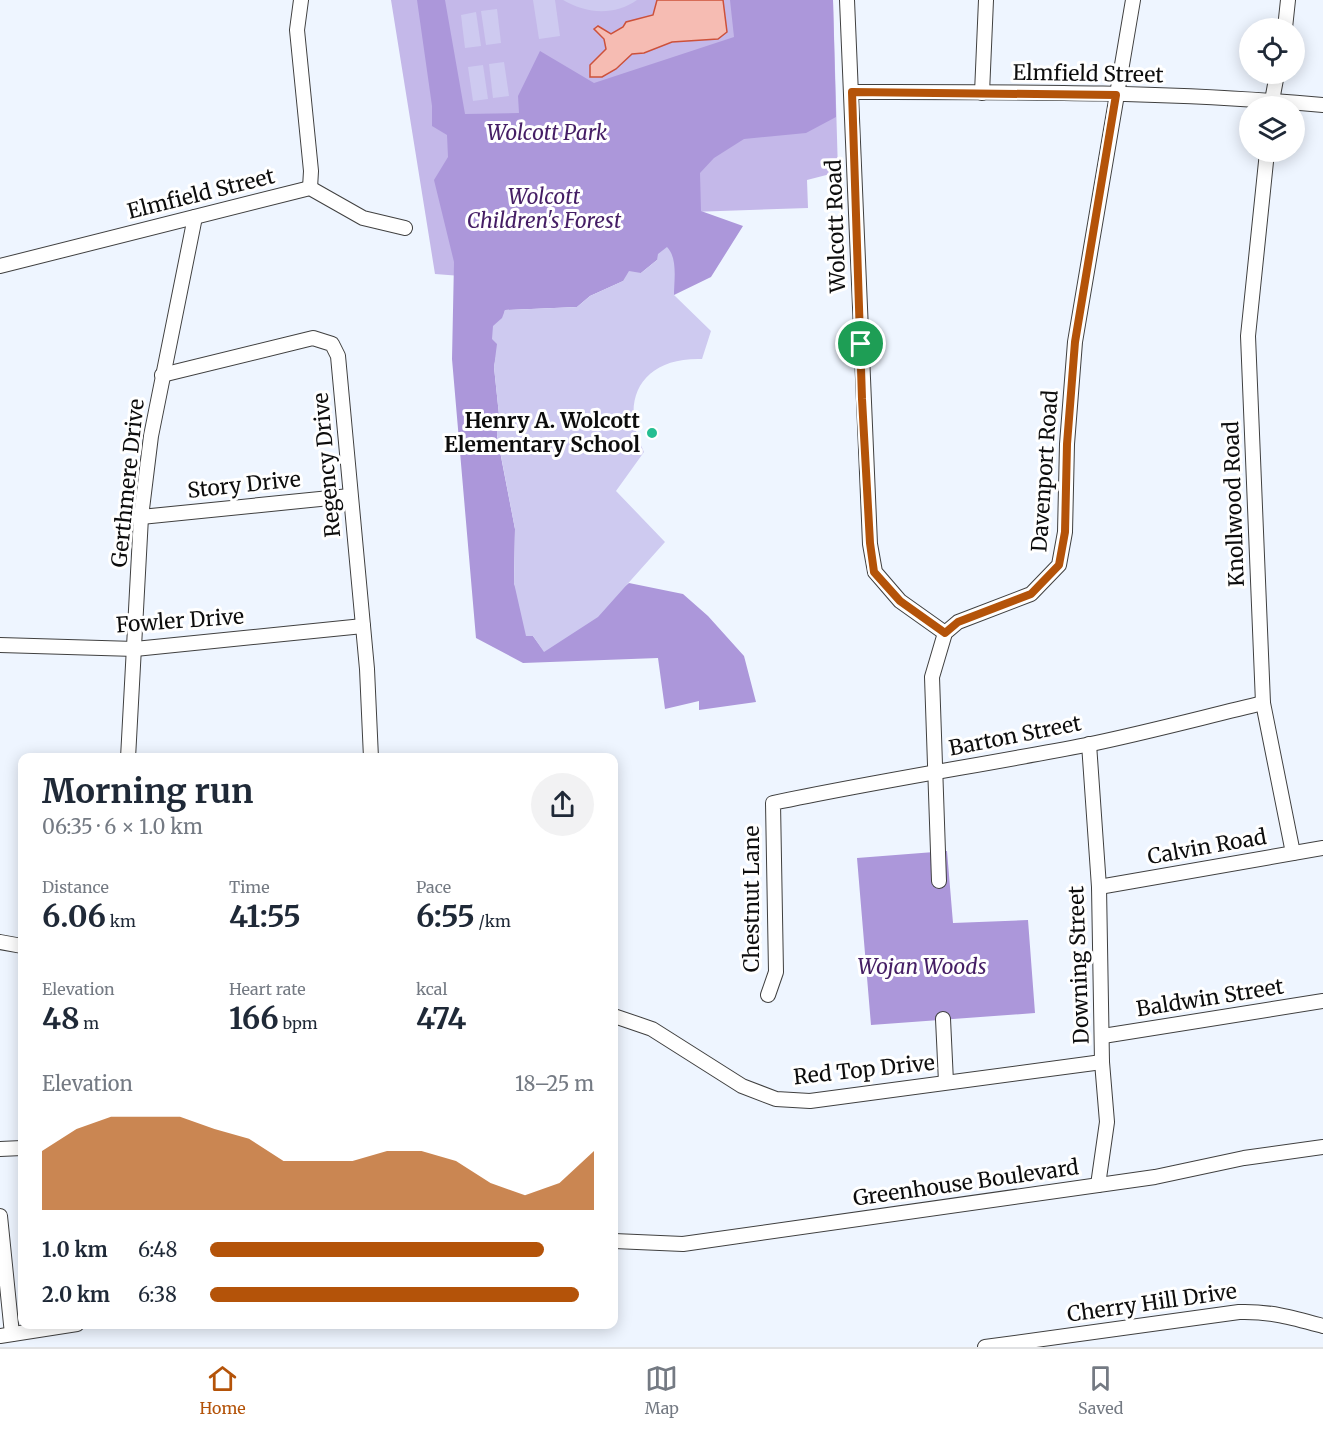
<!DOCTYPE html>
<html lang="en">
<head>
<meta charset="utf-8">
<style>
  body { margin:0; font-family:Merriweather,serif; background:#f2f2f3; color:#1f2937; height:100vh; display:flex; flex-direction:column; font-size:22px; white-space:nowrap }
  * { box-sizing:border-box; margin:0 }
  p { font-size:20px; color:#747a83 }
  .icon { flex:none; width:33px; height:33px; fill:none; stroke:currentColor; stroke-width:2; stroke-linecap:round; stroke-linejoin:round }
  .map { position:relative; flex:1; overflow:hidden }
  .drawer { position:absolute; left:18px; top:753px; width:600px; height:576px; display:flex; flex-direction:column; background:#fff; border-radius:12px; box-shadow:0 3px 15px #0003 }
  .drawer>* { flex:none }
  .tools { position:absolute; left:1239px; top:18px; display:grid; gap:12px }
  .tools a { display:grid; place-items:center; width:66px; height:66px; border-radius:50%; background:#fff; box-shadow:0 3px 15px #0003; font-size:30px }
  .pin { position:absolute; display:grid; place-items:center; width:51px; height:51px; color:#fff; margin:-26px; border:3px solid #fff; border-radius:50%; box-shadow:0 2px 6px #0007 }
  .round { display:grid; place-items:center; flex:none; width:63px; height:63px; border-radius:32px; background:#f2f2f3 }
  .overview { display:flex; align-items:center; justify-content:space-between; height:102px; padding:0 24px }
  h1 { font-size:33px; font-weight:700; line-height:45px }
  .metrics { display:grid; grid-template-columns:repeat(3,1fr); gap:9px; height:102px; padding:6px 24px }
  .metrics div { display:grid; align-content:center }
  .metrics b { font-size:30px; font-weight:700 }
  .metrics small { font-size:16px; font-weight:400 }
  .metrics p { font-size:16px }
  .chart { height:168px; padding:12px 24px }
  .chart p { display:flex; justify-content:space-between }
  .chart svg { width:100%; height:108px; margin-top:6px; fill:#b45309; opacity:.7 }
  ul { padding:0 24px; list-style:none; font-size:20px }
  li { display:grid; grid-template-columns:96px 72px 1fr; align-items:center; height:45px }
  li i { height:15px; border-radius:8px; background:#b45309 }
  .tabs { display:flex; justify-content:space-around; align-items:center; height:84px; border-top:2px solid #e0e1e3; background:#fff; font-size:16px; color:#747a83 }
  .tabs a { display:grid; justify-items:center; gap:3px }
  .tabs .selected { color:#b45309 }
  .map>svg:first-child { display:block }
  .green { fill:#c4b8e9 }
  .forest { fill:#ac97da }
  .pitch { fill:#cecaf0 }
  .water { fill:#f6bcb3; stroke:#cd513a; stroke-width:1.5 }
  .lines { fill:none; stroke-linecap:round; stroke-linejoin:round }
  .minor-casing { stroke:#404040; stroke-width:16 }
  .minor { stroke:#fff; stroke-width:14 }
  .route-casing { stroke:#fff; stroke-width:12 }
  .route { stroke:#b45309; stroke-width:8 }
  .poi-dot { fill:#25be92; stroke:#fff; stroke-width:2 }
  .labels { text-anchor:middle; stroke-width:6; stroke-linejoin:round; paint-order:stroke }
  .street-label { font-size:21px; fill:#0d0d0d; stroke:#fff }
  .park-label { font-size:21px; font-style:italic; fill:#451e65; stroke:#fff }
  .poi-label { font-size:21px; font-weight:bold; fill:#0d0d0d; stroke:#fff; text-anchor:end }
</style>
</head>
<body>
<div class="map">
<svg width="1323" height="1347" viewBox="0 0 1323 1347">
  <rect width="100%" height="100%" fill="#eef5ff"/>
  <polygon class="green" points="391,0 833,0 838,172 807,180 808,208 691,212 550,283 435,274"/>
  <g class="forest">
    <polygon points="417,0 445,0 465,114 519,113 518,96 540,51 594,83 734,37 730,0 833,0 836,117 806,133 744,139 714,158 700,173 701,211 743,226 711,277 674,295 657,260 641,273 590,296 577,307 505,310 494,367 499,415 497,436 515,529 514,583 533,636 544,651 629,583 683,594 708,616 744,656 756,702 699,710 699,701 665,709 658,658 523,663 476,638 452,359 454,262 434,180 448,157 447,135 432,126 432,106"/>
    <polygon points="947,851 953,923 1028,920 1035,1013 871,1025 857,858"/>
  </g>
  <g class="pitch">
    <polygon points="533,0 555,0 560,36 539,39"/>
    <path d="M563 0H637C614 16 587 14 563 0Z"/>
    <polygon points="497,9 501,43 486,45 481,11"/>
    <polygon points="476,12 481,46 465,48 461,15"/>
    <polygon points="504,62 509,96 493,98 489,64"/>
    <polygon points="483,65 488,99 473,101 468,67"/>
    <path d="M667 247C678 258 674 281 674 295L711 331 702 359C642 357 618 399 644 452L616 491 665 542 598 617 544 652 533 636H526L514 583 515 529 497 435 499 415 494 367 497 344 492 339 493 326 502 318 505 310 577 307 590 296 623 281 629 271 641 273 657 260 658 254Z"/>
  </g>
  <polygon class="water" points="657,0 723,0 727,32 718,39 672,42 644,53 632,54 616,69 602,77 590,77 590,65 606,49 604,39 594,29 598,26 611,34 623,27 626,22 653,15"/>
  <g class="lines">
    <g class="minor-casing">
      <g id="minor">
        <polyline points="301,0 297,30 311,171 310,188"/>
        <polyline points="847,0 870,544 875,572 900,601 945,633"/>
        <polyline points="1285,28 1288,0"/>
        <path d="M852 92C1009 92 1167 91 1323 105"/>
        <polyline points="982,93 986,0"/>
        <polyline points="1271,106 1277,74"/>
        <polyline points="1267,152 1248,336 1263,703 1293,853"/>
        <polyline points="0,266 310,188 363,218 405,228"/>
        <polyline points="162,375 313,338 332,344 338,356 367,669 371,758"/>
        <polyline points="141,517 350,496"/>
        <polyline points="0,645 135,649 363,626"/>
        <polyline points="1089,744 1099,887 1102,1062 1107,1122 1098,1185"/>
        <polyline points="128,758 141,517 151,436 195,217"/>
        <polyline points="939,881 932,677 945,633 958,622 1031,594 1059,565 1065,532 1067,444 1075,342 1133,0"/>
        <polyline points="1099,887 1323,848"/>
        <polyline points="0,942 22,946"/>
        <path d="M768 995 776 972 773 803C877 781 982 765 1086 745 1145 733 1204 717 1263 703"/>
        <polyline points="614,1016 652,1029 742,1086 776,1099 810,1101 1102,1062"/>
        <polyline points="943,1019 946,1082"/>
        <polyline points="1103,1036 1323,1001"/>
        <polyline points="0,1149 22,1148"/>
        <polyline points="0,1216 12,1334"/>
        <polyline points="614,1241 683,1244 1155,1177 1244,1158 1323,1147"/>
        <polyline points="0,1336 77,1324"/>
        <path d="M985 1347 1239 1312C1270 1311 1294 1318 1323 1326"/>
      </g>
    </g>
    <use href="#minor" class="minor"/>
  </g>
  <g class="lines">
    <g class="route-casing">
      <polygon id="route" points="852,92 1116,95 1075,342 1067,444 1065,532 1059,565 1031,594 958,622 945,633 900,601 874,572 870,543 862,399"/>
    </g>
    <use href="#route" class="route"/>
  </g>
  <circle class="poi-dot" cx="652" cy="433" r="6"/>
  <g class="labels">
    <g class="street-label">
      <text transform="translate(1088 74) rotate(1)" y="7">Elmfield Street</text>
      <text transform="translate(201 194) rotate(-14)" y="7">Elmfield Street</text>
      <text transform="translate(836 226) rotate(-92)" y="7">Wolcott Road</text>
      <text transform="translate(327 465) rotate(-95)" y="7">Regency Drive</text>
      <text transform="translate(1045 471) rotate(-86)" y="7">Davenport Road</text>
      <text transform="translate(128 483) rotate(-84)" y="7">Gerthmere Drive</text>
      <text transform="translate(244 485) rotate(-6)" y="7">Story Drive</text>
      <text transform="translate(1234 504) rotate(-92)" y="7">Knollwood Road</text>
      <text transform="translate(180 621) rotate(-4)" y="7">Fowler Drive</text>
      <text transform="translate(1015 736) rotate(-11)" y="7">Barton Street</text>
      <text transform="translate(1207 847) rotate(-10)" y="7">Calvin Road</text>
      <text transform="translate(752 899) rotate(-90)" y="7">Chestnut Lane</text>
      <text transform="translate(1079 965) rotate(-92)" y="7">Downing Street</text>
      <text transform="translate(1210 998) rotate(-9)" y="7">Baldwin Street</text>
      <text transform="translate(864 1070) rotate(-6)" y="7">Red Top Drive</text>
      <text transform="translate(966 1183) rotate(-8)" y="7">Greenhouse Boulevard</text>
      <text transform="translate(1152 1303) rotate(-8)" y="7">Cherry Hill Drive</text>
    </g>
    <g class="park-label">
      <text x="547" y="140">Wolcott Park</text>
      <text x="544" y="204">Wolcott<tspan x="544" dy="24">Children's Forest</tspan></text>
      <text x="922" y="974">Wojan Woods</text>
    </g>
    <g class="poi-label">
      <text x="640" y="428">Henry A. Wolcott<tspan x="640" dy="24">Elementary School</tspan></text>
    </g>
  </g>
</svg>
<div class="tools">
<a><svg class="icon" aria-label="locate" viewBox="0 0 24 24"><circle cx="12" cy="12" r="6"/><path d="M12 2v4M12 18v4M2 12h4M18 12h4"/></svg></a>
<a><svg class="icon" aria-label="layers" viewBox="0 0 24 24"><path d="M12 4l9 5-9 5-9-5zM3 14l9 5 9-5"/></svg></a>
</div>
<div class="pin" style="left:861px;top:344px;background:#1e9e55"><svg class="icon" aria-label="arrive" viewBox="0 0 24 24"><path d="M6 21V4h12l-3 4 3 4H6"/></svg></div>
<section class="drawer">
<div class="overview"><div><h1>Morning run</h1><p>06:35 · 6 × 1.0 km</p></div><a class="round"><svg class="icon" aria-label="share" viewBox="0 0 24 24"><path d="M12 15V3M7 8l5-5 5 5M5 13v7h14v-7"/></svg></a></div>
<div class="metrics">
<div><p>Distance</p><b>6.06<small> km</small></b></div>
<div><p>Time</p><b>41:55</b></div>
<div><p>Pace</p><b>6:55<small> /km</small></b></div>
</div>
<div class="metrics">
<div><p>Elevation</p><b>48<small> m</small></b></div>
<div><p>Heart rate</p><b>166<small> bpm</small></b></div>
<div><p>kcal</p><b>474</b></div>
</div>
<div class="chart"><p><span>Elevation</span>18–25 m</p>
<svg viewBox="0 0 160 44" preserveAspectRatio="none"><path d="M0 44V20L10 11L20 6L30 6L40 6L50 11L60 15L70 24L80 24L90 24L100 20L110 20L120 24L130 33L140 38L150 33L160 20V44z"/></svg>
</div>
<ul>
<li><b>1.0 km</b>6:48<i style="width:87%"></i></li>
<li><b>2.0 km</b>6:38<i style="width:96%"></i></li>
</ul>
</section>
</div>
<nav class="tabs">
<a class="selected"><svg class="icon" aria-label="home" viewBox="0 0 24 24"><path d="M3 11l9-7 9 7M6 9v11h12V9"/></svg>Home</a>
<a><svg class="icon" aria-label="map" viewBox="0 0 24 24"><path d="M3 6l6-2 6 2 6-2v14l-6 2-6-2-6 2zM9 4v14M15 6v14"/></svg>Map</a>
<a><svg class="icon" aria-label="saved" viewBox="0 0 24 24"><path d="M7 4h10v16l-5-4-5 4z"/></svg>Saved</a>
</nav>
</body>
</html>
